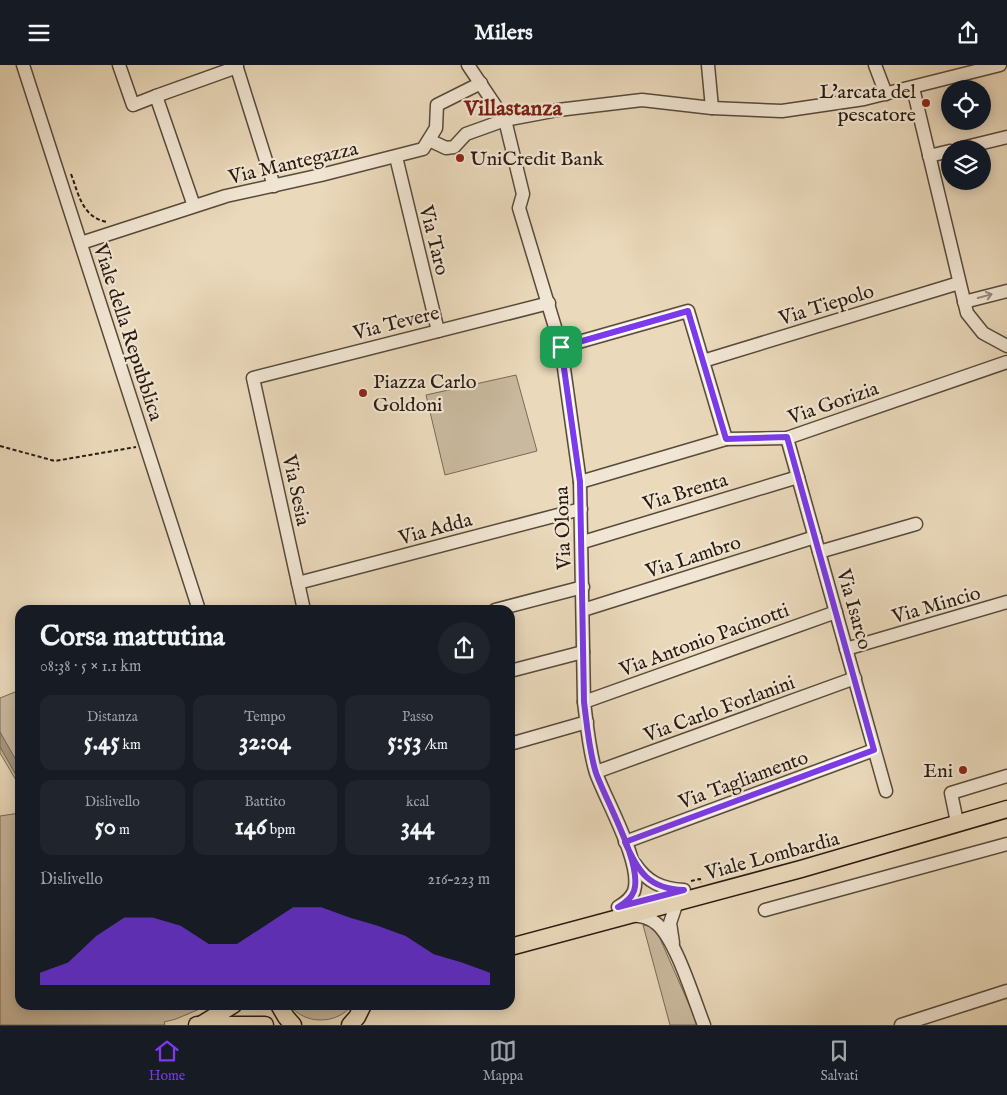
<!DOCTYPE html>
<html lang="it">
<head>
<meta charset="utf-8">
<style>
  body { margin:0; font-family:"IM FELL English",serif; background:#20242c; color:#f1f3f6; height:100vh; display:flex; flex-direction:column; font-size:19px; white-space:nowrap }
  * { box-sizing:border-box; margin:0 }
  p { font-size:16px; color:#9ea1a6 }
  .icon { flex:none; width:28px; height:28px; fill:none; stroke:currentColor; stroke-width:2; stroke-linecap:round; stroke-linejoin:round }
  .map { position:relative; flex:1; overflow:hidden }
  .side { position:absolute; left:15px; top:540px; width:500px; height:405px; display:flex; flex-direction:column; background:#171b24; border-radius:15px; box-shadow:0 2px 12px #0003 }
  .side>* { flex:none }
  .tools { position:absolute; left:941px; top:15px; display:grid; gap:10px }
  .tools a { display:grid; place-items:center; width:50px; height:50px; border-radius:50%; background:#171b24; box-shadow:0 2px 12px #0003; font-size:25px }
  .pin { position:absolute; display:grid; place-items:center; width:42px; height:42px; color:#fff; margin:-21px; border-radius:10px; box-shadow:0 2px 8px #0006 }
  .round { display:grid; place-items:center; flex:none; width:52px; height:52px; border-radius:26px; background:#20242c }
  .summary { display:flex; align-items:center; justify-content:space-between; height:85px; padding:0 25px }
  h1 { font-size:28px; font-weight:700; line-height:38px }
  .stats { display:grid; grid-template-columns:repeat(3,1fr); gap:8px; height:85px; padding:5px 25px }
  .stats div { display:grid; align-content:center; border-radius:12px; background:#20242c; text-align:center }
  .stats b { font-size:25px; font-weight:700 }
  .stats small { font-size:14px; font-weight:400 }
  .stats p { font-size:14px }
  .chart { height:140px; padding:10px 25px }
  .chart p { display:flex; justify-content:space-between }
  .chart svg { width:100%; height:90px; margin-top:5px; fill:#7c3aed; opacity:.7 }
  header { display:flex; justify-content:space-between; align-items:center; height:65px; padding:0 25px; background:#171b24; font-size:22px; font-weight:700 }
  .dock { display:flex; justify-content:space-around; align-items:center; height:70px; border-top:1px solid #363941; background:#171b24; font-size:14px; color:#9ea1a6 }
  .dock a { display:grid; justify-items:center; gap:2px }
  .dock .on { color:#7c3aed }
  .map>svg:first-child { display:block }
  .green { fill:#c9b99e; stroke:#786a57 }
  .water { fill:#a89881; stroke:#756654 }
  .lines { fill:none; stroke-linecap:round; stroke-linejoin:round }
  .minor-casing { stroke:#584a3b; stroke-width:15 }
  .major-casing { stroke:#281a10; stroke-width:19 }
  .path { stroke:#281a10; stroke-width:2; stroke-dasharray:4 2.5; stroke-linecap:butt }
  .minor { stroke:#f1e6d3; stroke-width:12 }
  .major { stroke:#ead9bb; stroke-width:16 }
  .oneway { stroke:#978a7b }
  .route-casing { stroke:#fff; stroke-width:10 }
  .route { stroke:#7c3aed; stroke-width:6 }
  .poi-dot { fill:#8f2418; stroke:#f1e6d3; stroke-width:2 }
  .labels { text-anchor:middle; stroke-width:4.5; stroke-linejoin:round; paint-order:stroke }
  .poi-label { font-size:20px; fill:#281a10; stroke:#f1e6d3; text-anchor:end }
  .street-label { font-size:20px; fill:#281a10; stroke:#f1e6d3 }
  .quarter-label { font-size:22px; font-weight:bold; fill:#7a1f14; stroke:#f1e6d3 }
</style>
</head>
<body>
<header><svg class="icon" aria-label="menu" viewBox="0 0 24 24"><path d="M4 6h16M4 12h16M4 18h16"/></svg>Milers<svg class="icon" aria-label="share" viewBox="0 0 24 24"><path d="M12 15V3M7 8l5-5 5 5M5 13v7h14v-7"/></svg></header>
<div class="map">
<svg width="1007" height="960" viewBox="0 0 1007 960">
  <rect width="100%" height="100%" fill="#ead9bb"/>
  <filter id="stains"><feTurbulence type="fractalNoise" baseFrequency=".004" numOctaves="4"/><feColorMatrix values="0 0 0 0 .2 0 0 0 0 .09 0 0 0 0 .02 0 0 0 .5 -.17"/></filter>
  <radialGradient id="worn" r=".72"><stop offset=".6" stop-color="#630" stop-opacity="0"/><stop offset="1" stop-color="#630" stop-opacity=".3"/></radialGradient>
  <g class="green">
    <polygon points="516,310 537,386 445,410 426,330"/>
    <polygon points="20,625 20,722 0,688 0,633"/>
    <polygon points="20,748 20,940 209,940 176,954 164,957 165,960 0,960 0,751"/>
    <polygon points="643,860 655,862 698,960 670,960"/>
    <path d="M290 940H352C337 960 304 960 290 940Z"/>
  </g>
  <polygon class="water" points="0,667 20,702 20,717 0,682"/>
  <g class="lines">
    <g class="minor-casing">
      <g id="minor">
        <polyline points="23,0 199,545"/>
        <polyline points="119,0 133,40 156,31 194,141"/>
        <polyline points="236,0 274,121"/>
        <path d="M468 0 505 55 523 129 519 143 561 282 580 417 584 637C587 660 589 686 596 708 606 736 643 799 634 826 631 834 625 838 618 842"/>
        <polyline points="708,0 712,43"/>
        <polyline points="875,0 886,29"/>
        <polyline points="913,23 967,248 983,268 1007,281"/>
        <polyline points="156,31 237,2"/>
        <polyline points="429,75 446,83 454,82 466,69 505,55 558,45 642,35 712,43 782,46 864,34 1000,0"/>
        <polyline points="958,84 1007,72"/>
        <polyline points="929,91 950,86"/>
        <polyline points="396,92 438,266"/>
        <polyline points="81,178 226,131 321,110 423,84 436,63 437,40 481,18"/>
        <polyline points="964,237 1007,226"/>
        <polyline points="561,282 688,246 726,374"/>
        <polyline points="703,296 959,218"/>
        <polyline points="787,373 886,726"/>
        <polyline points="580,417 726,374 787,373 1007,297"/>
        <polyline points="583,477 798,412"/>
        <polyline points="819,487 916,459"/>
        <polyline points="298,518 581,444"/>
        <polyline points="304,545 253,313 549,238"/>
        <polyline points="495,545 583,522"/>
        <polyline points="583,545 815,472"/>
        <polyline points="846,584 1007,537"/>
        <polyline points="510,606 583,587"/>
        <polyline points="584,637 836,547"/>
        <polyline points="510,679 587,657"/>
        <polyline points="596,707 855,613"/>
        <polyline points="957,757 951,728 1007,711"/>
        <polyline points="625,777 874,685"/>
        <path d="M635 799C647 817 662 824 684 825"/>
        <polyline points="765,845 1007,779"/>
        <path d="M631 850C641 851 649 852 657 859 676 875 694 935 704 960"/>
        <polyline points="673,878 670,858 677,837"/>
        <polyline points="901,960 1007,926"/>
      </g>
    </g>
    <g class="major-casing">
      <g id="major">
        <polyline points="510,882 801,804 1007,744"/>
        <polyline points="279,940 286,952 293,960"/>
        <polyline points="202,959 233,940"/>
        <polyline points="197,960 265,960"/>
        <polyline points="350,960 357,952 363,940"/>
      </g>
    </g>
    <g class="path">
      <path d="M71 109C79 130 82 152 107 157"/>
      <polyline points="248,114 260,110"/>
      <polyline points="0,381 55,396 136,382"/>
      <polyline points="691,816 700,814 701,818"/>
    </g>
    <use href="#minor" class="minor"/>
    <use href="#major" class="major"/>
  </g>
  <defs><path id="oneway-shaft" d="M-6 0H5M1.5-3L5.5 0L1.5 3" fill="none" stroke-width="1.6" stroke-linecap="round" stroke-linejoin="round" transform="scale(1.25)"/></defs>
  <use class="oneway" href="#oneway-shaft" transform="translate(985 231) rotate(-15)"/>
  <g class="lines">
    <g class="route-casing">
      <path id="route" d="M561 282 580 417 584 637C587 660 589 686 596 708 606 736 643 800 634 826 631 834 625 838 618 842L684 825C649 824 638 807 625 777L874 685 787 372 726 374 688 246 561 282"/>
    </g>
    <use href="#route" class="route"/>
  </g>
  <g class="poi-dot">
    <circle cx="926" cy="38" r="5"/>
    <circle cx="460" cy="93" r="5"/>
    <circle cx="363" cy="328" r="5"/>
    <circle cx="963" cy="705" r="5"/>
  </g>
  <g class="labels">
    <g class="poi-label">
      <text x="916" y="33">L'arcata del<tspan x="916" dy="23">pescatore</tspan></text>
      <text x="470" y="100" text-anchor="start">UniCredit Bank</text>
      <text x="373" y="323" text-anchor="start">Piazza Carlo<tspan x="373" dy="23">Goldoni</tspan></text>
      <text x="953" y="712">Eni</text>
    </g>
    <g class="street-label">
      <text transform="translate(293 97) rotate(-13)" y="7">Via Mantegazza</text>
      <text transform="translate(435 175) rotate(76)" y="7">Via Taro</text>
      <text transform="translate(826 239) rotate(-17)" y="7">Via Tiepolo</text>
      <text transform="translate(396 257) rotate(-14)" y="7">Via Tevere</text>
      <text transform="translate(129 267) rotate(72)" y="7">Viale della Repubblica</text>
      <text transform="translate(833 337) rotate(-19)" y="7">Via Gorizia</text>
      <text transform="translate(297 425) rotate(78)" y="7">Via Sesia</text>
      <text transform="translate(685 426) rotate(-17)" y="7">Via Brenta</text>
      <text transform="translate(435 463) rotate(-15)" y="7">Via Adda</text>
      <text transform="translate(562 463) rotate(-92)" y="7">Via Olona</text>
      <text transform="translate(693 491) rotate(-18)" y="7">Via Lambro</text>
      <text transform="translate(936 539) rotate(-16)" y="7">Via Mincio</text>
      <text transform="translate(855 544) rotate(74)" y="7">Via Isarco</text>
      <text transform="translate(704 574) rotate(-20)" y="7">Via Antonio Pacinotti</text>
      <text transform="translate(719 643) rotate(-20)" y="7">Via Carlo Forlanini</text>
      <text transform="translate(743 714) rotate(-20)" y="7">Via Tagliamento</text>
      <text transform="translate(772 790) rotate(-15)" y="7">Viale Lombardia</text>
    </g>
    <g class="quarter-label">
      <text x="513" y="50">Villastanza</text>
    </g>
  </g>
  <rect width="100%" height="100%" filter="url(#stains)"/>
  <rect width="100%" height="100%" fill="url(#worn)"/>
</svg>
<div class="tools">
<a><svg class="icon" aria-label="locate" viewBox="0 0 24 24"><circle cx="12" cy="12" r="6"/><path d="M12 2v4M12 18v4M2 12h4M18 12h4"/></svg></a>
<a><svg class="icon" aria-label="layers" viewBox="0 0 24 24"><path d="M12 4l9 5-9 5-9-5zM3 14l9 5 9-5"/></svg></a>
</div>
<div class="pin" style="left:561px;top:282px;background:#1e9e55"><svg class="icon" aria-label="arrive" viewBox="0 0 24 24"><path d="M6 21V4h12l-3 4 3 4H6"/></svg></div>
<section class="side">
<div class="summary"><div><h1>Corsa mattutina</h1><p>08:38 · 5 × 1.1 km</p></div><a class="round"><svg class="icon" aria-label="share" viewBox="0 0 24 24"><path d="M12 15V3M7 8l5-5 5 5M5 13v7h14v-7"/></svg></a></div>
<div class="stats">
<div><p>Distanza</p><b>5.45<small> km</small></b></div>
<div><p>Tempo</p><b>32:04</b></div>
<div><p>Passo</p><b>5:53<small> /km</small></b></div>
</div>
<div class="stats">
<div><p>Dislivello</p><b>50<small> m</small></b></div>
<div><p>Battito</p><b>146<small> bpm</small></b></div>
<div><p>kcal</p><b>344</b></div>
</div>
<div class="chart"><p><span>Dislivello</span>216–223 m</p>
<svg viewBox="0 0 160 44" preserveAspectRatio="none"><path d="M0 44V38L10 33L20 20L30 11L40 11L50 15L60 24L70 24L80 15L90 6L100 6L110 11L120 15L130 20L140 29L150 33L160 38V44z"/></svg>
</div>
</section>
</div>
<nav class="dock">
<a class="on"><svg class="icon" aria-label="home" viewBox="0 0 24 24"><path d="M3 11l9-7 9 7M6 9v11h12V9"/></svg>Home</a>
<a><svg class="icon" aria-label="map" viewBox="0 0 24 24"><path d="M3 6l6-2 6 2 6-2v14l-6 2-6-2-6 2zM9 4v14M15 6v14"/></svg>Mappa</a>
<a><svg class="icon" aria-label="saved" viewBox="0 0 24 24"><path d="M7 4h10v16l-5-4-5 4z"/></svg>Salvati</a>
</nav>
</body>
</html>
